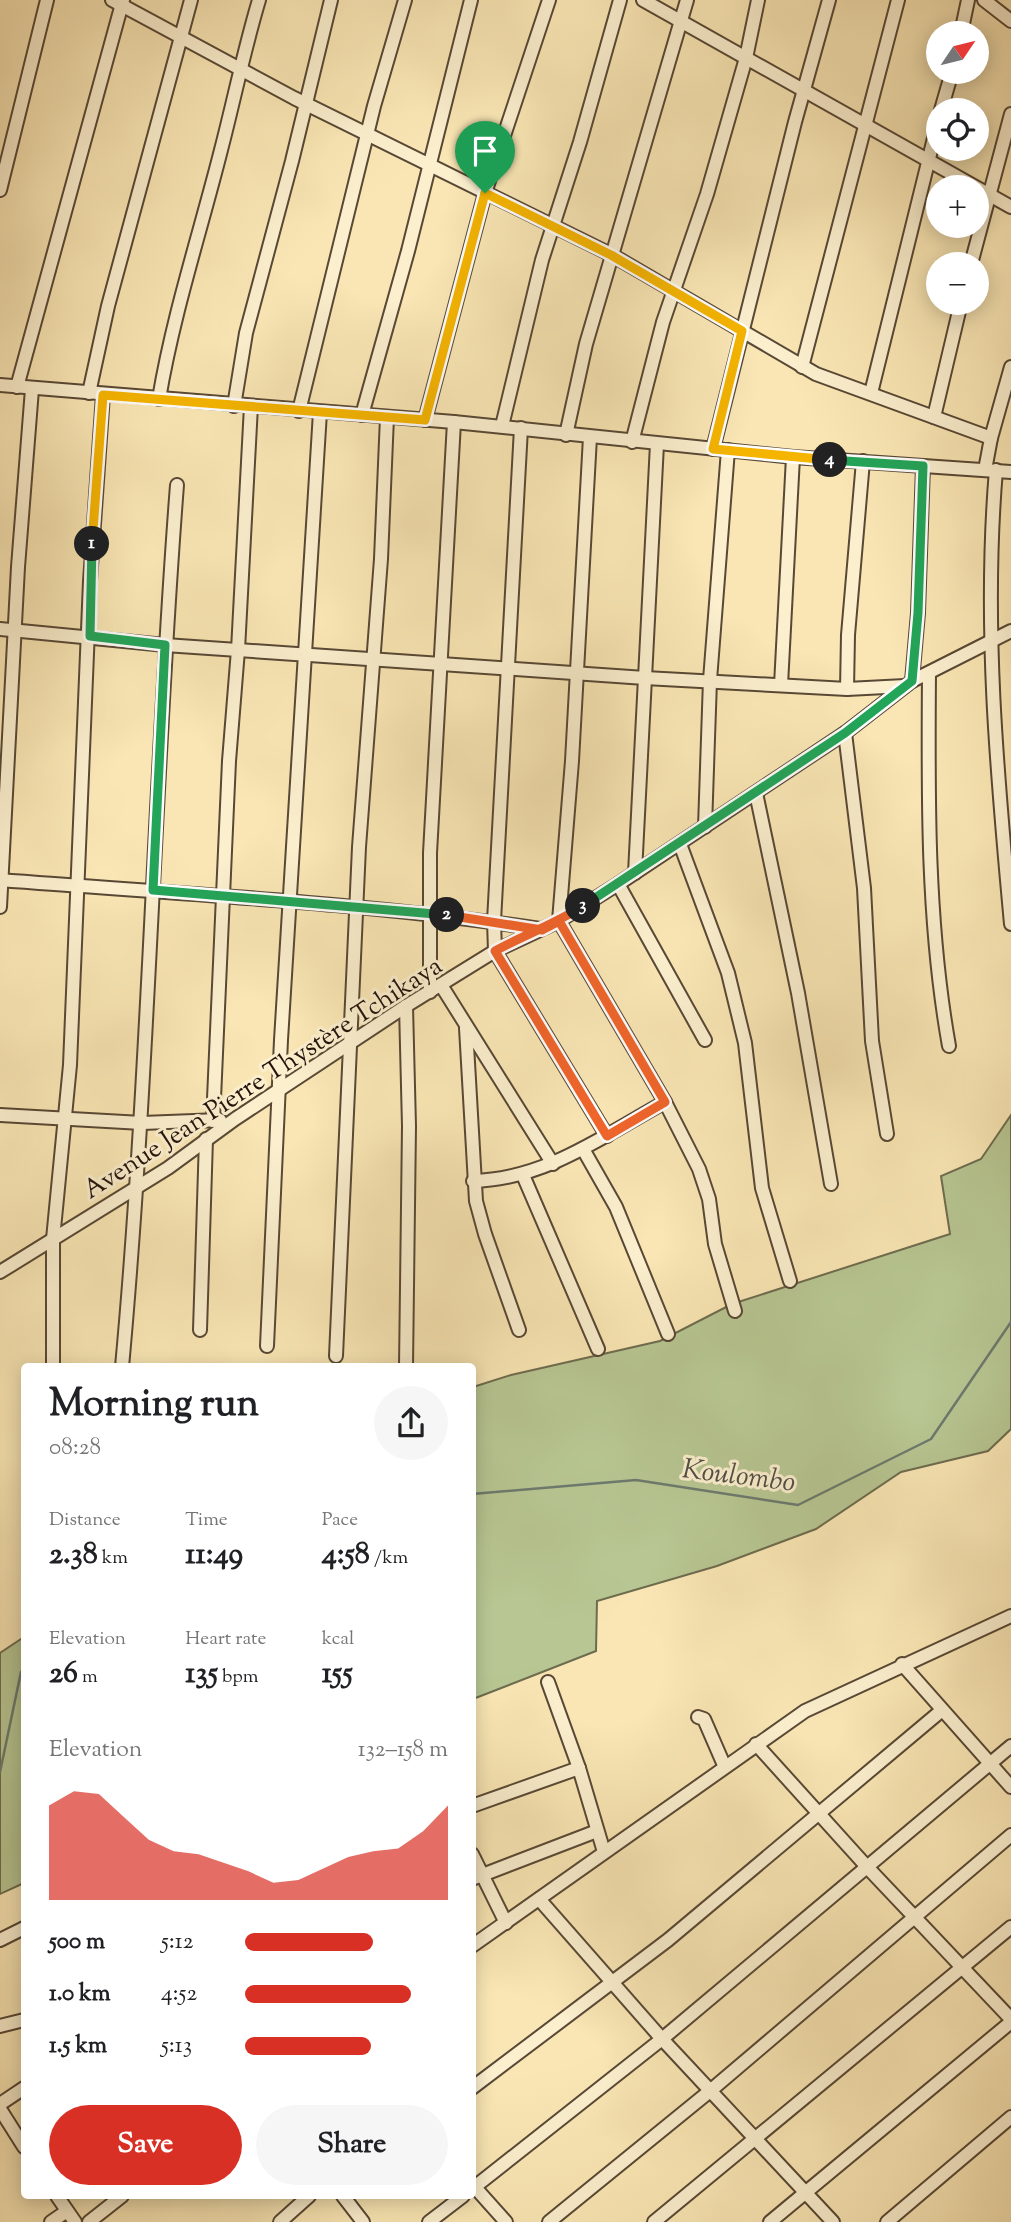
<!DOCTYPE html>
<html lang="en">
<head>
<meta charset="utf-8">
<style>
  body { margin:0; font-family:"Sorts Mill Goudy",serif; background:#f6f6f6; color:#202124; height:100vh; display:flex; flex-direction:column; font-size:26px; white-space:nowrap }
  * { box-sizing:border-box; margin:0 }
  p { font-size:23px; color:#757577 }
  .icon { flex:none; width:38px; height:38px; fill:none; stroke:currentColor; stroke-width:2; stroke-linecap:round; stroke-linejoin:round }
  .map { position:relative; flex:1; overflow:hidden }
  .details { position:absolute; left:21px; top:1363px; width:455px; height:836px; display:flex; flex-direction:column; background:#fff; border-radius:7px; box-shadow:0 4px 18px #0003 }
  .details>* { flex:none }
  .needle { width:46px; rotate:55deg }
  .buttons { position:absolute; left:926px; top:21px; display:grid; gap:14px }
  .buttons a { display:grid; place-items:center; width:63px; height:63px; border-radius:50%; background:#fff; box-shadow:0 4px 18px #0003; font-size:35px }
  .pin { position:absolute; display:grid; place-items:center; width:60px; height:60px; color:#fff; margin:-72px -30px; border-radius:50% 50% 50% 0; rotate:-45deg; box-shadow:0 0 7px #0007 }
  .pin .icon { rotate:45deg }
  .km { position:absolute; width:35px; height:35px; margin:-18px; border-radius:50%; background:#222; color:#fff; font-size:19px; line-height:35px; text-align:center }
  .round { display:grid; place-items:center; flex:none; width:74px; height:74px; border-radius:37px; background:#f6f6f6 }
  .summary { display:flex; align-items:center; justify-content:space-between; height:119px; padding:0 28px }
  h1 { font-size:38px; font-weight:700; line-height:52px }
  .metrics { display:grid; grid-template-columns:repeat(3,1fr); gap:10px; height:119px; padding:7px 28px }
  .metrics div { display:grid; align-content:center }
  .metrics b { font-size:30px; font-weight:700 }
  .metrics small { font-size:19px; font-weight:400 }
  .metrics p { font-size:19px }
  .chart { height:196px; padding:14px 28px }
  .chart p { display:flex; justify-content:space-between }
  .chart svg { width:100%; height:126px; margin-top:7px; fill:#d93025; opacity:.7 }
  .cta { display:flex; gap:14px; margin-top:auto; padding:14px 28px }
  .cta a { flex:1; height:80px; border-radius:42px; background:#d93025; color:#fff; font-size:28px; font-weight:700; line-height:80px; text-align:center }
  .cta a+a { background:#f6f6f6; color:#202124 }
  ul { padding:0 28px; list-style:none; font-size:23px }
  li { display:grid; grid-template-columns:112px 84px 1fr; align-items:center; height:52px }
  li i { height:18px; border-radius:9px; background:#d93025 }
  .map>svg:first-child { display:block }
  .green { fill:#b7c692; stroke:#6d6c4e; stroke-width:2 }
  .lines { fill:none; stroke-linecap:round; stroke-linejoin:round }
  .stream { stroke:#6d7a6e; stroke-width:2.5 }
  .minor-casing { stroke:#584835; stroke-width:16 }
  .minor { stroke:#fbefce; stroke-width:12 }
  .split-1-casing { stroke:#fff; stroke-width:14 }
  .split-2-casing { stroke:#fff; stroke-width:14 }
  .split-3-casing { stroke:#fff; stroke-width:14 }
  .split-4-casing { stroke:#fff; stroke-width:14 }
  .split-5-casing { stroke:#fff; stroke-width:14 }
  .split-1 { stroke:#f5b400; stroke-width:9 }
  .split-2 { stroke:#22a559; stroke-width:9 }
  .split-3 { stroke:#f0652b; stroke-width:9 }
  .split-4 { stroke:#22a559; stroke-width:9 }
  .split-5 { stroke:#f5b400; stroke-width:9 }
  .labels { text-anchor:middle; stroke-width:6; stroke-linejoin:round; paint-order:stroke }
  .street-label { font-size:26px; fill:#23130b; stroke:#fbefce }
  .water-label { font-size:28px; font-style:italic; fill:#4e4f45; stroke:#fbefce }
</style>
</head>
<body>
<div class="map">
<svg width="1011" height="2222" viewBox="0 0 1011 2222">
  <rect width="100%" height="100%" fill="#f9e6b4"/>
  <filter id="stains"><feTurbulence type="fractalNoise" baseFrequency=".00286" numOctaves="4"/><feColorMatrix values="0 0 0 0 .2 0 0 0 0 .09 0 0 0 0 .02 0 0 0 .5 -.17"/></filter>
  <radialGradient id="worn" r=".72"><stop offset=".6" stop-color="#630" stop-opacity="0"/><stop offset="1" stop-color="#630" stop-opacity=".3"/></radialGradient>
  <g class="green">
    <polygon points="1011,1115 1011,1429 988,1451 901,1472 816,1529 717,1566 597,1601 596,1651 473,1699 473,1387 511,1375 660,1341 732,1304 950,1234 941,1176 981,1159"/>
    <polygon points="24,1637 24,1883 0,1894 0,1653"/>
  </g>
  <g class="lines">
    <g class="stream">
      <polyline points="472,1494 636,1480 798,1505 931,1439 1011,1322"/>
      <polyline points="0,1772 21,1672 24,1670"/>
    </g>
    <g class="minor-casing">
      <g id="minor">
        <polyline points="112,0 294,98 612,255 816,374 991,438 985,470"/>
        <polyline points="643,0 1011,207"/>
        <polyline points="984,0 1011,21"/>
        <polyline points="961,33 968,0"/>
        <polyline points="941,110 952,72"/>
        <polyline points="0,190 47,0"/>
        <polyline points="971,264 1011,114"/>
        <polyline points="802,367 898,0"/>
        <polyline points="0,385 454,422 793,457 1011,472"/>
        <polyline points="17,387 123,0"/>
        <polyline points="89,393 108,306 191,0"/>
        <polyline points="871,393 938,122"/>
        <path d="M159 399C173 315 200 233 221 150 234 100 244 50 259 0"/>
        <polyline points="234,406 246,333 292,161 331,0"/>
        <polyline points="299,411 374,106 405,0"/>
        <polyline points="362,415 408,251 471,0"/>
        <polyline points="934,417 961,303"/>
        <polyline points="425,420 485,193 549,0"/>
        <polyline points="502,426 542,260 580,142 620,0"/>
        <polyline points="521,428 494,921 495,951 607,1136"/>
        <polyline points="566,435 586,344 687,0"/>
        <polyline points="590,437 572,761 559,921 665,1102 699,1169 709,1199 715,1244 735,1311"/>
        <polyline points="991,438 1011,367"/>
        <polyline points="632,442 663,322 707,194 746,58 758,0"/>
        <polyline points="713,449 795,122 829,0"/>
        <path d="M996 470C983 623 997 773 1011 924"/>
        <polyline points="0,629 165,645 645,678 847,689 905,686"/>
        <path d="M929 673C928 797 927 923 949 1046"/>
        <polyline points="912,681 918,613 923,466"/>
        <polyline points="781,685 793,457"/>
        <polyline points="847,689 848,635 863,461"/>
        <polyline points="845,733 864,888 872,1041 887,1134"/>
        <polyline points="756,793 798,993 831,1184"/>
        <polyline points="705,827 710,680 728,450"/>
        <polyline points="680,844 728,973 745,1043 762,1188 790,1281"/>
        <polyline points="635,873 657,444"/>
        <path d="M0 880C180 894 361 902 540 929"/>
        <polyline points="618,884 705,1040"/>
        <polyline points="0,907 18,567 32,389"/>
        <polyline points="441,985 553,1164"/>
        <polyline points="430,992 430,853 454,422"/>
        <polyline points="406,1006 409,1126 406,1367"/>
        <polyline points="466,1028 476,1201 485,1234 519,1330"/>
        <polyline points="0,1115 142,1123 220,1120"/>
        <polyline points="213,1121 229,761 238,650 251,406"/>
        <polyline points="583,1149 616,1207 668,1334"/>
        <polyline points="523,1175 598,1349"/>
        <path d="M473 1181C546 1179 603 1136 665 1102"/>
        <polyline points="0,1272 168,1168 235,1119 406,1006 495,951 559,921 618,884 845,733 912,681 1011,631"/>
        <polyline points="200,1330 206,1139"/>
        <polyline points="267,1346 281,1040 320,412"/>
        <polyline points="336,1356 359,847 381,559 387,417"/>
        <polyline points="53,1367 53,1239 70,1065 90,581 103,395"/>
        <path d="M122 1367C149 1073 154 779 177 485"/>
        <polyline points="902,1664 1011,1787"/>
        <polyline points="548,1682 579,1768 604,1852"/>
        <polyline points="698,1717 704,1719 724,1765"/>
        <polyline points="756,1744 868,1868 1011,2019"/>
        <polyline points="472,1806 579,1768"/>
        <polyline points="472,1854 506,1923"/>
        <polyline points="472,1879 597,1831"/>
        <polyline points="539,1899 662,2039 833,2222"/>
        <polyline points="0,1940 24,1928"/>
        <polyline points="472,1946 805,1711 1011,1616"/>
        <polyline points="0,2026 24,2020"/>
        <polyline points="472,2088 668,1940 941,1711"/>
        <polyline points="0,2104 24,2088"/>
        <polyline points="0,2109 24,2147"/>
        <polyline points="472,2184 506,2222"/>
        <polyline points="472,2189 662,2039 1011,1746"/>
        <polyline points="57,2196 75,2222"/>
        <polyline points="343,2196 363,2222"/>
        <polyline points="51,2222 67,2211"/>
        <polyline points="89,2222 122,2196"/>
        <polyline points="280,2222 309,2196"/>
        <polyline points="429,2222 463,2196"/>
        <polyline points="549,2222 710,2091 1011,1835"/>
        <polyline points="654,2222 1011,1927"/>
        <polyline points="770,2222 1011,2022"/>
        <polyline points="887,2222 1011,2117"/>
      </g>
    </g>
    <use href="#minor" class="minor"/>
  </g>
  <g class="lines">
    <g class="split-1-casing">
      <polyline id="split-1" points="92,544 103,395 425,420 485,193"/>
    </g>
    <g class="split-2-casing">
      <polyline id="split-2" points="92,544 90,636 165,645 153,890 447,915"/>
    </g>
    <g class="split-3-casing">
      <path id="split-3" d="M447 915 542 930 559 921 665 1102 607 1136 495 951C524 935 555 924 583 906"/>
    </g>
    <g class="split-4-casing">
      <polyline id="split-4" points="583,906 845,733 912,681 918,613 923,466 830,460"/>
    </g>
    <g class="split-5-casing">
      <polyline id="split-5" points="485,193 611,255 742,331 713,449 830,460"/>
    </g>
    <use href="#split-1" class="split-1"/>
    <use href="#split-2" class="split-2"/>
    <use href="#split-3" class="split-3"/>
    <use href="#split-4" class="split-4"/>
    <use href="#split-5" class="split-5"/>
  </g>
  <g class="labels">
    <g class="street-label">
      <text transform="translate(262 1077) rotate(-33)" y="9">Avenue Jean Pierre Thystère Tchikaya</text>
    </g>
    <g class="water-label">
      <text transform="translate(739 1474) rotate(7)" y="10">Koulombo</text>
    </g>
  </g>
  <rect width="100%" height="100%" filter="url(#stains)"/>
  <rect width="100%" height="100%" fill="url(#worn)"/>
</svg>
<div class="buttons">
<a><svg class="needle" viewBox="-14 -14 28 28"><path d="M0-13l5 13h-10z" fill="#e53935"/><path d="M0 13l5-13h-10z" fill="#757577"/></svg></a>
<a><svg class="icon" aria-label="locate" viewBox="0 0 24 24"><circle cx="12" cy="12" r="6"/><path d="M12 2v4M12 18v4M2 12h4M18 12h4"/></svg></a>
<a>+</a>
<a>−</a>
</div>
<div class="pin" style="left:485px;top:193px;background:#1e9e55"><svg class="icon" aria-label="arrive" viewBox="0 0 24 24"><path d="M6 21V4h12l-3 4 3 4H6"/></svg></div>
<b class="km" style="left:92px;top:544px">1</b>
<b class="km" style="left:447px;top:915px">2</b>
<b class="km" style="left:583px;top:906px">3</b>
<b class="km" style="left:830px;top:460px">4</b>
<section class="details">
<div class="summary"><div><h1>Morning run</h1><p>08:28</p></div><a class="round"><svg class="icon" aria-label="share" viewBox="0 0 24 24"><path d="M12 15V3M7 8l5-5 5 5M5 13v7h14v-7"/></svg></a></div>
<div class="metrics">
<div><p>Distance</p><b>2.38<small> km</small></b></div>
<div><p>Time</p><b>11:49</b></div>
<div><p>Pace</p><b>4:58<small> /km</small></b></div>
</div>
<div class="metrics">
<div><p>Elevation</p><b>26<small> m</small></b></div>
<div><p>Heart rate</p><b>135<small> bpm</small></b></div>
<div><p>kcal</p><b>155</b></div>
</div>
<div class="chart"><p><span>Elevation</span>132–158 m</p>
<svg viewBox="0 0 160 44" preserveAspectRatio="none"><path d="M0 44V11L10 6L20 7L30 15L40 23L50 27L60 28L70 31L80 34L90 38L100 37L110 33L120 29L130 27L140 26L150 20L160 11V44z"/></svg>
</div>
<ul>
<li><b>500 m</b>5:12<i style="width:63%"></i></li>
<li><b>1.0 km</b>4:52<i style="width:82%"></i></li>
<li><b>1.5 km</b>5:13<i style="width:62%"></i></li>
</ul>
<div class="cta"><a>Save</a><a>Share</a></div>
</section>
</div>
</body>
</html>
